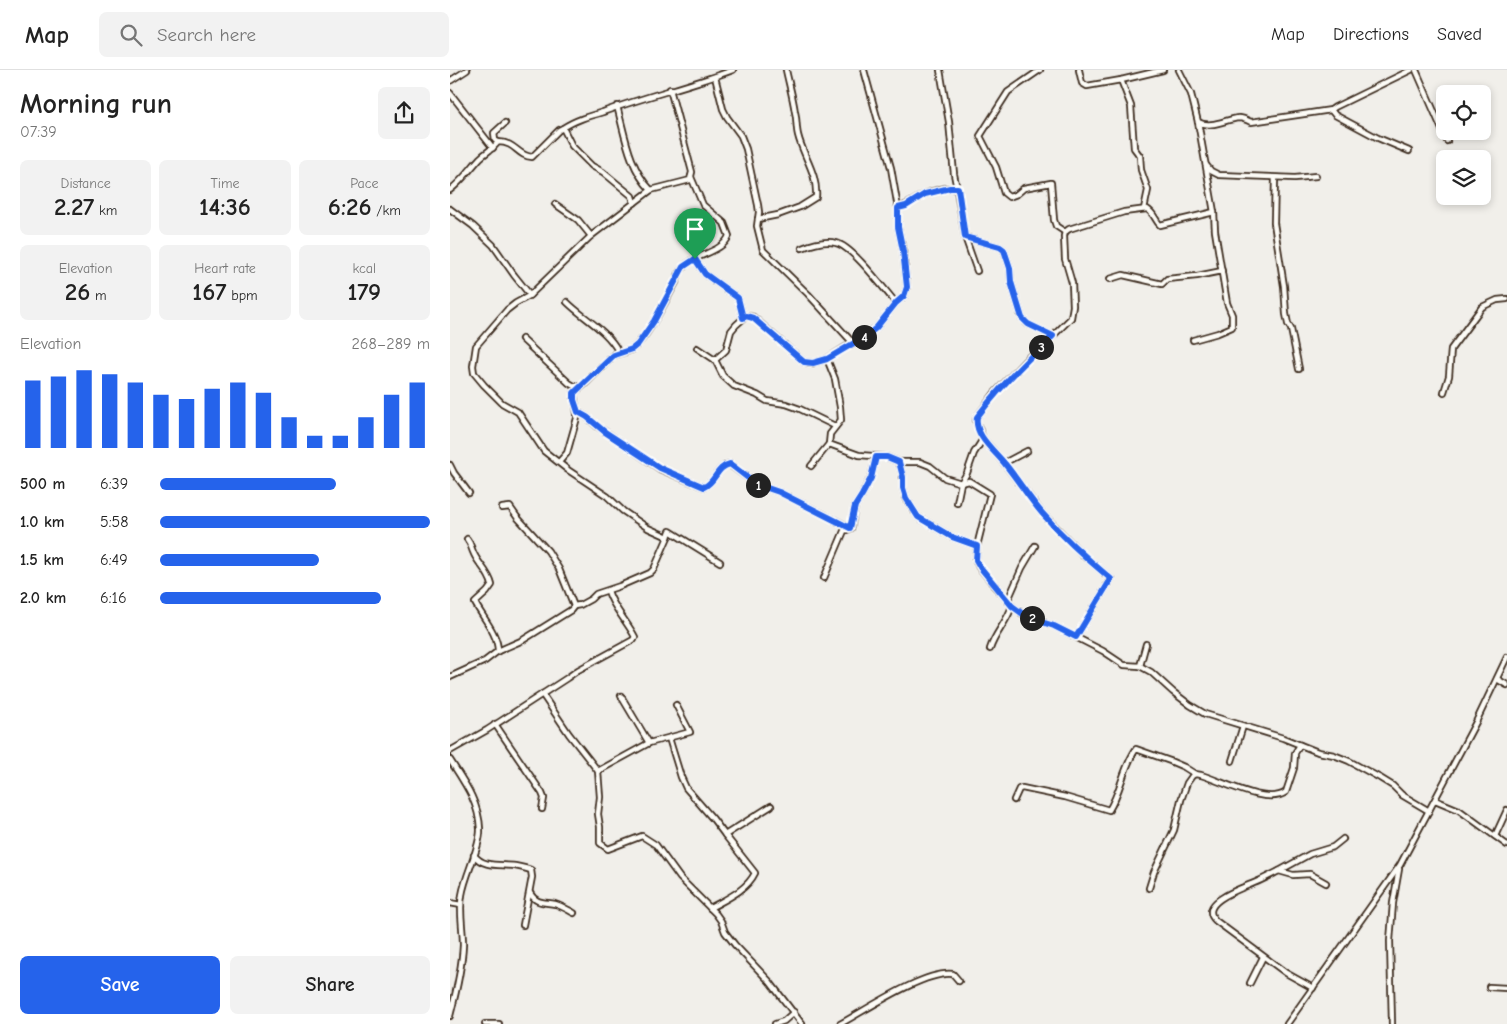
<!DOCTYPE html>
<html lang="en">
<head>
<meta charset="utf-8">
<style>
  body { margin:0; font-family:"Comic Neue",sans-serif; background:#f2f2f2; color:#222; height:100vh; display:flex; flex-direction:column; font-size:19px; white-space:nowrap }
  * { box-sizing:border-box; margin:0 }
  p { font-size:16px; color:#767676 }
  .icon { flex:none; width:28px; height:28px; fill:none; stroke:currentColor; stroke-width:2; stroke-linecap:round; stroke-linejoin:round }
  .map { position:relative; flex:1; overflow:hidden }
  .panel { display:flex; flex-direction:column; background:#fff; width:450px }
  .panel>* { flex:none }
  .tools { position:absolute; left:986px; top:15px; display:grid; gap:10px }
  .tools a { display:grid; place-items:center; width:55px; height:55px; border-radius:8px; background:#fff; box-shadow:0 2px 8px #0003; font-size:25px }
  .pin { position:absolute; display:grid; place-items:center; width:42px; height:42px; color:#fff; margin:-51px -21px; border-radius:50% 50% 50% 0; rotate:-45deg; box-shadow:0 0 5px #0007 }
  .pin .icon { rotate:45deg }
  .km { position:absolute; width:25px; height:25px; margin:-12px; border-radius:50%; background:#222; color:#fff; font-size:14px; line-height:25px; text-align:center }
  .round { display:grid; place-items:center; flex:none; width:52px; height:52px; border-radius:8px; background:#f2f2f2 }
  .summary { display:flex; align-items:center; justify-content:space-between; height:85px; padding:0 20px }
  h1 { font-size:28px; font-weight:700; line-height:38px }
  .stats { display:grid; grid-template-columns:repeat(3,1fr); gap:8px; height:85px; padding:5px 20px }
  .stats div { display:grid; align-content:center; border-radius:8px; background:#f2f2f2; text-align:center }
  .stats b { font-size:25px; font-weight:700 }
  .stats small { font-size:14px; font-weight:400 }
  .stats p { font-size:14px }
  .chart { height:140px; padding:10px 20px }
  .chart p { display:flex; justify-content:space-between }
  .chart svg { width:100%; height:90px; margin-top:5px; stroke:#2563eb; stroke-width:6 }
  .action { display:flex; gap:10px; margin-top:auto; padding:10px 20px }
  .action a { flex:1; height:58px; border-radius:8px; background:#2563eb; color:#fff; font-size:20px; font-weight:700; line-height:58px; text-align:center }
  .action a+a { background:#f2f2f2; color:#222 }
  ul { padding:0 20px; list-style:none; font-size:16px }
  li { display:grid; grid-template-columns:80px 60px 1fr; align-items:center; height:38px }
  li i { height:12px; border-radius:6px; background:#2563eb }
  header { display:flex; align-items:center; gap:30px; box-sizing:border-box; height:70px; padding:0 25px; background:#fff; border-bottom:1px solid #e0e0e0 }
  header strong { font-size:24px }
  nav { display:flex; gap:28px; margin-inline-start:auto; font-size:18px }
  .search { width:350px; height:45px; background:#f2f2f2; display:flex; align-items:center; gap:12px; box-sizing:border-box; padding:0 18px; border-radius:8px; color:#767676; font-size:19px }
  main { display:flex; flex:1; min-height:0 }
  .map>svg:first-child { display:block }
  .lines { fill:none; stroke-linecap:round; stroke-linejoin:round }
  .street-casing { stroke:#3b2a1e; stroke-width:8 }
  .street { stroke:#fdfcf7; stroke-width:4.5 }
  .route-casing { stroke:#fff; stroke-width:10 }
  .route { stroke:#2563eb; stroke-width:6 }
</style>
</head>
<body>
<header>
<strong>Map</strong>
<div class="search"><svg class="icon" aria-label="search" viewBox="0 0 24 24"><circle cx="10" cy="10" r="6"/><path d="M15 15l6 6"/></svg>Search here</div>
<nav><a>Map</a><a>Directions</a><a>Saved</a></nav>
</header>
<main>
<section class="panel">
<div class="summary"><div><h1>Morning run</h1><p>07:39</p></div><a class="round"><svg class="icon" aria-label="share" viewBox="0 0 24 24"><path d="M12 15V3M7 8l5-5 5 5M5 13v7h14v-7"/></svg></a></div>
<div class="stats">
<div><p>Distance</p><b>2.27<small> km</small></b></div>
<div><p>Time</p><b>14:36</b></div>
<div><p>Pace</p><b>6:26<small> /km</small></b></div>
</div>
<div class="stats">
<div><p>Elevation</p><b>26<small> m</small></b></div>
<div><p>Heart rate</p><b>167<small> bpm</small></b></div>
<div><p>kcal</p><b>179</b></div>
</div>
<div class="chart"><p><span>Elevation</span>268–289 m</p>
<svg viewBox="0 0 160 44" preserveAspectRatio="none"><path d="M5 44V11M15 44V9M25 44V6M35 44V8M45 44V12M55 44V18M65 44V20M75 44V15M85 44V12M95 44V17M105 44V29M115 44V38M125 44V38M135 44V29M145 44V18M155 44V12"/></svg>
</div>
<ul>
<li><b>500 m</b>6:39<i style="width:65%"></i></li>
<li><b>1.0 km</b>5:58<i style="width:100%"></i></li>
<li><b>1.5 km</b>6:49<i style="width:59%"></i></li>
<li><b>2.0 km</b>6:16<i style="width:82%"></i></li>
</ul>
<div class="action"><a>Save</a><a>Share</a></div>
</section>
<div class="map">
<svg width="1057" height="954" viewBox="0 0 1057 954">
  <rect width="100%" height="100%" fill="#f1efea"/>
  <filter id="ink" filterUnits="userSpaceOnUse"><feTurbulence type="fractalNoise" baseFrequency=".02" numOctaves="2"/><feDisplacementMap in="SourceGraphic" scale="10" xChannelSelector="R" yChannelSelector="G"/><feConvolveMatrix kernelMatrix="1 2 1 2 8 2 1 2 1" color-interpolation-filters="sRGB"/></filter>
  <g filter="url(#ink)">
    <g class="lines">
      <g class="street-casing">
        <g id="street">
          <polyline points="490,0 499,52 504,104 507,119 515,167 527,201"/>
          <polyline points="590,0 558,22 530,66 546,97 554,123 559,127 567,124 574,118 601,113 604,150 606,156 615,162"/>
          <polyline points="629,0 632,13 637,16 671,10 713,0"/>
          <polyline points="729,0 741,24 748,52 764,142 765,161 777,233 782,245 782,257 768,263 743,270"/>
          <polyline points="966,0 997,71"/>
          <polyline points="265,7 273,39 277,47 291,66 296,79 308,135 309,142 307,156 313,180 358,224 403,273"/>
          <polyline points="671,10 681,36 684,78 690,86 691,100 698,120 694,139"/>
          <polyline points="0,11 17,0"/>
          <polyline points="0,23 43,78"/>
          <path d="M167 36C175 65 179 98 201 120"/>
          <polyline points="881,40 885,45 928,68 959,81"/>
          <path d="M748 52C761 59 776 49 789 48 793 48 797 50 801 52L881 40 885 37 961 0"/>
          <polyline points="48,72 45,70 44,63 55,53"/>
          <polyline points="756,95 761,101 769,105 845,108 866,106"/>
          <polyline points="825,108 824,153 834,216 836,244 838,254 841,259 849,299"/>
          <path d="M0 120C12 111 20 99 30 88 36 82 43 79 48 72 66 72 67 86 82 87L109 60 113 58"/>
          <path d="M184 133 182 126 153 102 142 96 122 76 113 58C125 50 139 46 153 42 196 26 240 16 283 0"/>
          <polyline points="105,134 128,150 141,166"/>
          <path d="M448 138C458 135 464 130 473 125 481 121 498 116 507 119"/>
          <polyline points="0,139 23,156 43,175 64,205 80,225"/>
          <path d="M308 149 328 145 350 137 366 127C368 104 353 86 348 65 346 57 347 49 345 42 343 28 339 14 336 0"/>
          <path d="M615 162 619 159 674 142 697 139C704 143 705 150 710 155L764 142"/>
          <polyline points="515,167 550,177 554,180 560,198 561,212 572,248 578,254 603,266"/>
          <path d="M352 178C362 174 375 170 386 173 402 176 434 219 446 233"/>
          <polyline points="245,189 255,204 288,228 293,248"/>
          <polyline points="660,209 673,205 712,214 717,209 747,206 772,201"/>
          <polyline points="72,269 119,313 124,316 130,317"/>
          <polyline points="247,278 265,290 276,280 281,261 286,255 296,246 303,247 354,292 363,293 377,289 426,258 446,233 454,226 457,217 453,181 448,157 448,138 441,98 414,0"/>
          <path d="M165 285C170 283 177 282 182 279 197 269 217 228 226 212 228 207 229 201 233 198 245 183 271 184 279 166L274 153 253 135 241 107"/>
          <polyline points="377,289 385,309 390,337 391,350 380,364 379,374 409,385 437,387 449,392 470,392 480,396 495,408 511,413 507,433"/>
          <polyline points="265,290 273,306 284,316 307,325 317,331 336,334 350,339 385,356"/>
          <polyline points="994,322 999,306 1001,279 1032,237 1047,230 1057,229"/>
          <path d="M128 342 137 347 147 356 210 399 254 417C266 412 266 397 279 394L306 414 329 422 401 458"/>
          <polyline points="533,369 526,351 527,347 545,323 579,287 603,266 621,248 623,236 622,213 615,189 614,166 615,162"/>
          <path d="M109 392 117 383 127 348C128 339 124 332 124 323L135 314 168 281C157 260 133 248 117 232"/>
          <polyline points="449,392 453,407 453,418 456,428 468,447 502,467 527,476"/>
          <polyline points="554,393 577,381"/>
          <polyline points="0,395 4,403 19,423"/>
          <polyline points="361,396 379,374"/>
          <polyline points="218,467 220,461 270,492"/>
          <polyline points="374,508 394,461 401,458 405,436 412,425 421,407 426,387"/>
          <polyline points="558,530 572,498 585,476"/>
          <polyline points="124,536 130,535 141,529 146,524 170,516 200,503 204,499 218,467 198,458 173,441 157,426 118,400 94,381 68,342 52,333 34,315 24,303 23,296 26,276 57,240 66,233 79,226 141,166 201,120 240,110 242,102 220,19"/>
          <polyline points="626,567 661,509 633,485 592,443 554,393 533,369 524,383 517,403 511,413 519,411 540,424 527,476 526,490 529,497 562,536 577,547 604,556 653,581 674,595 690,596 701,602 723,622 740,635 755,644 833,668 868,682 884,685 899,691 930,708 943,716 952,725 979,741"/>
          <path d="M540 579C545 563 557 552 562 536"/>
          <polyline points="48,581 73,570 121,540 124,536 109,499 98,481 67,447 60,437 52,438"/>
          <polyline points="690,596 696,574"/>
          <path d="M0 607 35 591 48 581C48 564 33 548 25 533L37 522 42 515C39 502 29 495 24 484 21 478 21 474 17 469"/>
          <polyline points="1047,609 1057,615"/>
          <polyline points="92,624 119,664 148,701 150,727 148,744 150,757 150,773 158,779 192,766 206,775 230,808 266,844 271,851 275,862 285,875 320,912 352,954"/>
          <polyline points="171,626 199,673"/>
          <polyline points="45,654 92,723 94,728 92,739"/>
          <polyline points="219,668 231,707 236,718 263,749 275,765"/>
          <path d="M0 681 37 660 117 608 128 600 183 570 185 567C177 551 163 538 158 521"/>
          <path d="M0 690C14 712 29 732 30 759 31 776 15 805 12 825 9 841 13 858 13 875 12 899 6 923 0 946"/>
          <polyline points="782,691 793,656"/>
          <polyline points="148,701 199,673 240,662 226,635"/>
          <path d="M564 730 569 719 572 718 615 727 659 740C671 721 673 698 686 679L720 691 734 697 745 704"/>
          <polyline points="985,730 1009,740 1057,775"/>
          <polyline points="1045,766 1057,740"/>
          <path d="M24 785C33 798 51 794 65 796 70 797 75 798 81 800L82 807 73 855"/>
          <polyline points="829,801 860,784 883,777 893,769"/>
          <path d="M699 818 704 802 724 760 731 730 737 713 742 706 745 704 751 705C772 711 817 736 836 722L844 698 845 683 850 675"/>
          <path d="M80 823C86 834 94 832 105 834 112 836 118 840 124 843"/>
          <polyline points="0,833 11,835"/>
          <path d="M260 838C276 829 297 820 305 803L275 765 321 736"/>
          <polyline points="800,913 813,887"/>
          <polyline points="1039,917 1057,918"/>
          <path d="M863 918 836 903 766 851C746 833 792 818 804 813 812 810 821 805 829 801L843 805 860 804 876 813"/>
          <polyline points="35,954 49,954"/>
          <polyline points="325,954 334,951 344,942"/>
          <path d="M390 954C416 940 475 900 503 904L509 911"/>
          <polyline points="837,954 950,795 1026,652 1057,587"/>
          <polyline points="942,954 940,871 943,833 949,799"/>
        </g>
      </g>
      <use href="#street" class="street"/>
    </g>
  </g>
  <g class="lines" filter="url(#ink)">
    <g class="route-casing">
      <path id="route" d="M500 118H508L515 167 550 177 554 180 560 198 561 212 572 248 578 254 603 266C575 291 550 317 527 347 524 366 545 381 555 394 568 410 579 428 592 443 613 467 637 489 661 509L626 567 604 556 577 547 562 536 530 497 526 490 527 476 502 467 468 447 456 428 453 418V407L449 392 437 387H426L421 408 412 425 405 436 400 458 329 422 306 414 280 394C266 397 266 412 254 417L210 398 155 362 137 347 128 342 124 330V323L164 285 182 279 188 274 204 251 233 197 245 189 255 204 288 228 293 248 296 246 303 248 354 292 363 293 377 289 416 266 426 258 446 233 454 226 457 217 453 181 448 157V138L456 136 475 124Z"/>
    </g>
    <use href="#route" class="route"/>
  </g>
</svg>
<div class="tools">
<a><svg class="icon" aria-label="locate" viewBox="0 0 24 24"><circle cx="12" cy="12" r="6"/><path d="M12 2v4M12 18v4M2 12h4M18 12h4"/></svg></a>
<a><svg class="icon" aria-label="layers" viewBox="0 0 24 24"><path d="M12 4l9 5-9 5-9-5zM3 14l9 5 9-5"/></svg></a>
</div>
<div class="pin" style="left:245px;top:189px;background:#1e9e55"><svg class="icon" aria-label="arrive" viewBox="0 0 24 24"><path d="M6 21V4h12l-3 4 3 4H6"/></svg></div>
<b class="km" style="left:308px;top:415px">1</b>
<b class="km" style="left:582px;top:548px">2</b>
<b class="km" style="left:591px;top:277px">3</b>
<b class="km" style="left:414px;top:267px">4</b>
</div>
</main>
</body>
</html>
